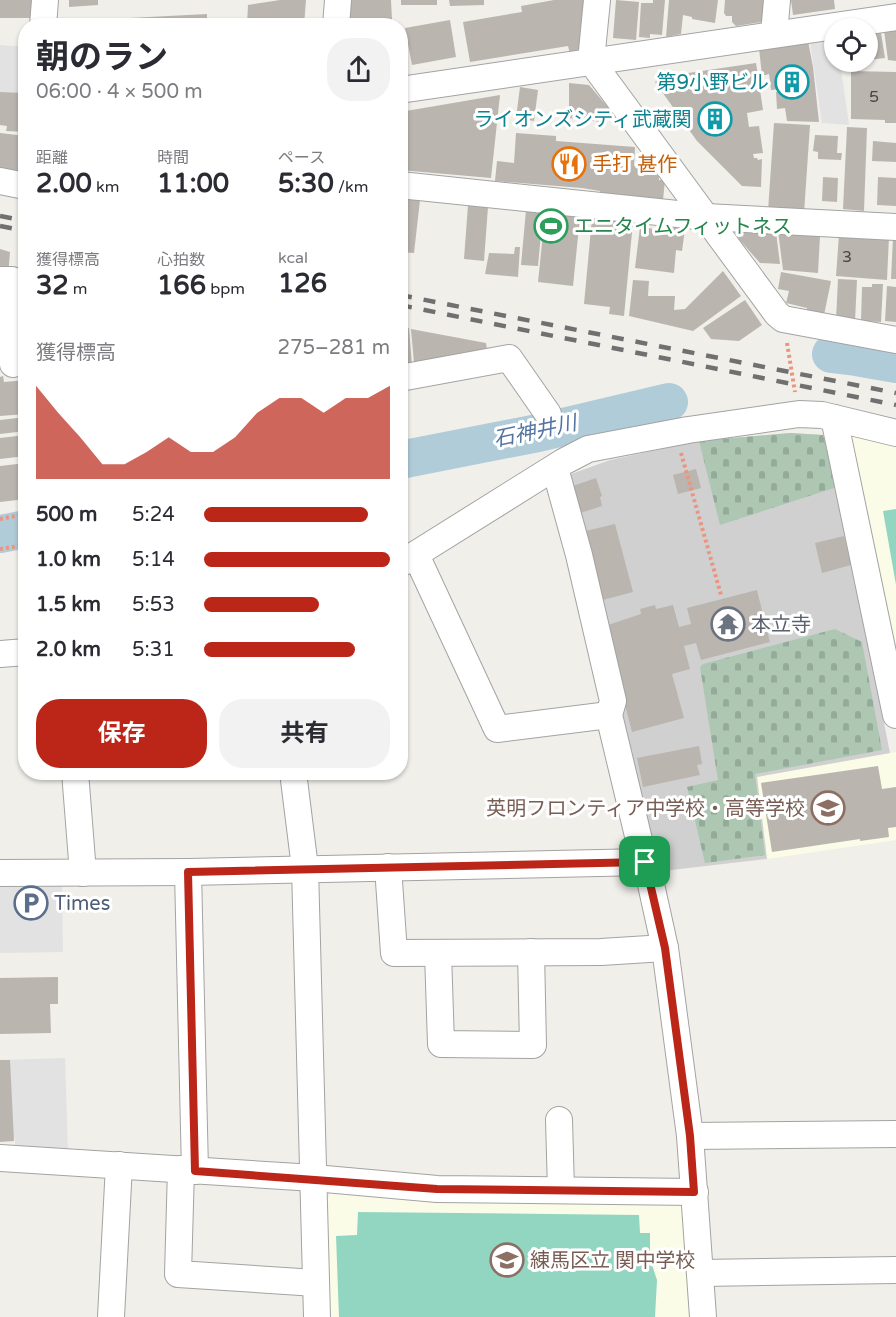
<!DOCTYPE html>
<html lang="ja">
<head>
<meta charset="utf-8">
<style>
  body { margin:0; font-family:"Varela Round","Noto Sans JP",sans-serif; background:#f2f2f3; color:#2b2b33; height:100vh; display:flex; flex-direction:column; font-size:22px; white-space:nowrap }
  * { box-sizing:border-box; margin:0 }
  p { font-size:20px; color:#7c7c81 }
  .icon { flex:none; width:33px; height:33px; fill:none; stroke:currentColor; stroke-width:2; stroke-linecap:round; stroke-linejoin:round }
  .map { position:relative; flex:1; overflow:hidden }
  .side { position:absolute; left:18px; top:18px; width:390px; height:762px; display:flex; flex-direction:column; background:#fff; border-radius:24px; box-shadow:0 2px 4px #0004 }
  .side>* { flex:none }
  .fabs { position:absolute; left:824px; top:18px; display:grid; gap:12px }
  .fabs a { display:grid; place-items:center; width:54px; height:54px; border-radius:50%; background:#fff; box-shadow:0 2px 4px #0004; font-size:30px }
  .pin { position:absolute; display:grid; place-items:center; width:51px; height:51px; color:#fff; margin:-26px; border-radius:12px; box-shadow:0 3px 9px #0006 }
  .round { display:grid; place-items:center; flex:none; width:63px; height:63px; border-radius:24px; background:#f2f2f3 }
  .summary { display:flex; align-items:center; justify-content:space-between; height:102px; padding:0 18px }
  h1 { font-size:33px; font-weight:700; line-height:45px }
  .stats { display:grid; grid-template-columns:repeat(3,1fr); gap:9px; height:102px; padding:6px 18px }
  .stats div { display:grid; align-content:center }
  .stats b { font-size:26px; font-weight:700 }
  .stats small { font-size:16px; font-weight:400 }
  .stats p { font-size:16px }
  .chart { height:168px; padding:12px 18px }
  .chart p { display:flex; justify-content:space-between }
  .chart svg { width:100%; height:108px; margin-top:6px; fill:#bb2618; opacity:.7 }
  .cta { display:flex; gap:12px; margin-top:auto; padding:12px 18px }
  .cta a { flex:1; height:69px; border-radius:24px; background:#bb2618; color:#fff; font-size:24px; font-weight:700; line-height:69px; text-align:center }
  .cta a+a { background:#f2f2f3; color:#2b2b33 }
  ul { padding:0 18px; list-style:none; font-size:20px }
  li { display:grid; grid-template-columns:96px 72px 1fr; align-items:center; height:45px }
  li i { height:15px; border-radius:8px; background:#bb2618 }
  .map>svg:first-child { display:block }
  .education { fill:#fafce7 }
  .religious { fill:#d0d0d0 }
  .cemetery { fill:url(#cemetery-stones) }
  .pitch { fill:#92d6c1 }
  .parking { fill:#e2e2e2 }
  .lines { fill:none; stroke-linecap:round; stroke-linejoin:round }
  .river { stroke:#b0ccd9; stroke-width:38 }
  .building { fill:#bab5af }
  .minor-casing { stroke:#a3a3a3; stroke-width:28 }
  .path { stroke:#ea9581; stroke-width:4; stroke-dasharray:3 3; stroke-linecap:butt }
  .minor { stroke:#fff; stroke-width:26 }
  .rail { stroke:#707070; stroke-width:4.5; stroke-dasharray:12 12; stroke-linecap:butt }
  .route-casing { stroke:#fff; stroke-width:12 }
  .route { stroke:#bb2618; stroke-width:8 }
  .labels { text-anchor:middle; stroke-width:6; stroke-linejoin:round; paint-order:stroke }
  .number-label { font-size:16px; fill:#484745 }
  .culture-label { font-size:20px; fill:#0d838f; stroke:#fff; text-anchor:end }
  .food-label { font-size:20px; fill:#c56008; stroke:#fff; text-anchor:start }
  .leisure-label { font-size:20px; fill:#27864d; stroke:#fff; text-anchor:start }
  .worship-label { font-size:20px; fill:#5b616d; stroke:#fff; text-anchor:start }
  .education-label { font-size:20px; fill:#785e54; stroke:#fff; text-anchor:end }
  .service-label { font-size:20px; fill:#4e5e75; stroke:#fff; text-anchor:start }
  .water-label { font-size:21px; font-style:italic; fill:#5474a0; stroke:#fff }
</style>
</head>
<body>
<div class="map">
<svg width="896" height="1317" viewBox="0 0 896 1317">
  <defs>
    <pattern id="cemetery-stones" width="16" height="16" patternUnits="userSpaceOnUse" patternTransform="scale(1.5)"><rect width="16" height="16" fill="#adc7b3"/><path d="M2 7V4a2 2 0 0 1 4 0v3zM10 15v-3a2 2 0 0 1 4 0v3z" fill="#95ab9a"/></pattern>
  </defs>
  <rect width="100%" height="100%" fill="#f1efea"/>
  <g class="education">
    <polygon points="850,435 896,446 896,654"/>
    <polygon points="896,752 896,840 767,859 757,777"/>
    <polygon points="331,1191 684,1202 690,1317 327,1317 326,1203"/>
  </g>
  <polygon class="religious" points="790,433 823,435 837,487 890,753 757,777 767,859 654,872 563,477 610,460 699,441"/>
  <g class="cemetery">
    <polygon points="790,433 823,435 837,487 720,525 699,441"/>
    <polygon points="835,629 862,642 882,750 755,774 765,855 705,863 687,787 718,780 700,667 703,664"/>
  </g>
  <g class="pitch">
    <polygon points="896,509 896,585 883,511"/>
    <polygon points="358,1212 639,1215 640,1233 650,1233 650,1259 657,1280 655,1317 339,1317 336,1236 357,1235"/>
  </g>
  <g class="parking">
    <polygon points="834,38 834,62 840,62 849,125 822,123 810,42"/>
    <polygon points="0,45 25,47 25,93 0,92"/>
    <polygon points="62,883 63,952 0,953 0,884"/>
    <polygon points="65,1058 68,1151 15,1146 15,1138 0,1139 0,1060"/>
  </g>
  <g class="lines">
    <g class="river">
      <polyline points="831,354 856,357 896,364"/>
      <polyline points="400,460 538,433 669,402"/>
      <polyline points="0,534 26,529"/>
    </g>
  </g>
  <g class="building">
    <rect x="0" y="0" width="38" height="18"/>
    <polygon points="69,0 98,0 98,5 69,7"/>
    <polygon points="280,0 306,0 304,26 247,26 248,5"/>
    <polygon points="346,0 391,0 392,20 345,26"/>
    <rect x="401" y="0" width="36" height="5"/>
    <polygon points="449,0 484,0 484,5 450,6"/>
    <polygon points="554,0 592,0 584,49 570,54 568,46 470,62 463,22 522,12 521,6"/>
    <polygon points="616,0 639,2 636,40 613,38"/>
    <polygon points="653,0 665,0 662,35 650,34 650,38 639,37 641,3 653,3"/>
    <polygon points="669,0 718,0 715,23 692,19 692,17 683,15 681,34 666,37"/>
    <polygon points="725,0 771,0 770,17 762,22 736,26 732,22 732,16 726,16 724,13"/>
    <polygon points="791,0 834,0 835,9 793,15"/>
    <polygon points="207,14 207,26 130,26 130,18"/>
    <polygon points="112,20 112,26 59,26 59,21"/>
    <polygon points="450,20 456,57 412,65 405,28"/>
    <polygon points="896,28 896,61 888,60 884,30"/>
    <polygon points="881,33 885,58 867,60 867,35"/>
    <polygon points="808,41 813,67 819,122 787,121 785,108 777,109 776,92 780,92 780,89 771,90 769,74 762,76 759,48"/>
    <polygon points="756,63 763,110 747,113 749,127 759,126 763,153 753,154 754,158 757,158 758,160 762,159 761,187 742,186 697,141 655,82 661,77"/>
    <polygon points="851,71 896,72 896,123 885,123 885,120 851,119"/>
    <polygon points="569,83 589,85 612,112 602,122 569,118"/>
    <polygon points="520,87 538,90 534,121 516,118"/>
    <polygon points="0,92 26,93 26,132 6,131 7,126 0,125"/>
    <polygon points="500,95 491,178 400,170 400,112"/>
    <polygon points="774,123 810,125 804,213 768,211"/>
    <polygon points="847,127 867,128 864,211 843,209"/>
    <polygon points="0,133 26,136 26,173 0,170"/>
    <polygon points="516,133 556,136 556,141 635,147 634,166 647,166 646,175 659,175 659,180 665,180 663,200 600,196 600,191 582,188 495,181 497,161 514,163"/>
    <polygon points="815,135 838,136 837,153 842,153 841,160 818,159 818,152 813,151"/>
    <polygon points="873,141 896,143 896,162 872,161"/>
    <polygon points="823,177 838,178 837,202 822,201"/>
    <polygon points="878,177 896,178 896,206 877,205"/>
    <polygon points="400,198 420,200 414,253 400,252"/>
    <polygon points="468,205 488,207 484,261 464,259"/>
    <polygon points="526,210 543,212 538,266 521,265"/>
    <polygon points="545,214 580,217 573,286 538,282"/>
    <polygon points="592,218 633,222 624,316 609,314 610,307 584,304"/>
    <polygon points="671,220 686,222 682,251 676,250 674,273 635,268 640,227 670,231"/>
    <polygon points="744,230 776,232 780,264 760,263 738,238"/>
    <polygon points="778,231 820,236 818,273 783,270"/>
    <polygon points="839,235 889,236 887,280 836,276"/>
    <polygon points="893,238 896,238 896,279 891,279"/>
    <polygon points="515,247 520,247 518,277 485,274 489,253 514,254"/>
    <polygon points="0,249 10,252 8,276 0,275"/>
    <polygon points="723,271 741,296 693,331 629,316 633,280 649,281 648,296 675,296 674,310 685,309"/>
    <polygon points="781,272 831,281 824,315 807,312 807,308 786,303 789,291 778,289"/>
    <polygon points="838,279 857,280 855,321 836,320"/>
    <polygon points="872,284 883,284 881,322 861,321 862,287 872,287"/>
    <polygon points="887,286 896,287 896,322 885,321"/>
    <polygon points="745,300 762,325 739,341 711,339 703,328"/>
    <polygon points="400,328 409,328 412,366 400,367"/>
    <polygon points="411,329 486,343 487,349 414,363"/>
    <polygon points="3,376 4,382 26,380 26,414 0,416 0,377"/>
    <polygon points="26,417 26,431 0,434 0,420"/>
    <polygon points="26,435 26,456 0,459 0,438"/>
    <polygon points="26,463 26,499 0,502 0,466"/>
    <polygon points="696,469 701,488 678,494 673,475"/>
    <polygon points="596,478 602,496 600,497 602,506 574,515 570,487"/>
    <polygon points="615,524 633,592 599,601 581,532"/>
    <polygon points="844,536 851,565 822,573 815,543"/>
    <polygon points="757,590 770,642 701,660 696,643 684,646 690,669 672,674 684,718 632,732 605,626 641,614 640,609 655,605 656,609 673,605 679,627 691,624 687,608"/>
    <polygon points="699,746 702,764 697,765 700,775 643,787 637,758"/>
    <polygon points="878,766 882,789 896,787 896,827 888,828 889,837 860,841 860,839 772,852 761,783"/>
    <polygon points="58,977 58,1004 50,1004 51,1033 0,1034 0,978"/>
    <polygon points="0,1060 10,1060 14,1141 0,1142"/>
  </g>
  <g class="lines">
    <g class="minor-casing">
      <g id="minor">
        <polyline points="597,0 591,61 777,314 783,319 896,340"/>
        <polyline points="43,26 45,0"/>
        <polyline points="336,26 338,0"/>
        <polyline points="774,34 777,0"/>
        <polyline points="400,90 896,17"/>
        <polyline points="0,181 20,185 26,181"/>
        <polyline points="400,185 706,217 896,227"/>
        <polyline points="0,280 12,280 13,364"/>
        <polyline points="400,378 509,358 548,414"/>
        <polyline points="834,418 896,715"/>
        <polyline points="555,468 579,555 613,701 609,715 639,840 648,871 665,948 690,1136 703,1317"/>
        <polyline points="416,555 497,729 609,715"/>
        <polyline points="400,564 563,462 588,449 688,430 799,414 822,415 896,433"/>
        <polyline points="0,654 26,652"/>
        <polyline points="75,772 83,873"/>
        <polyline points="293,772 305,868 317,1317"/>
        <polyline points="388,867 394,953 601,952 665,948"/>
        <polyline points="188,872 195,1171"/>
        <polyline points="0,873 188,872 645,862"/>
        <polyline points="438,953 441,1044 533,1045 531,952"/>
        <polyline points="559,1120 561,1190"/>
        <polyline points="690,1136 896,1134"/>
        <polyline points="0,1158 314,1178 437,1189 695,1192"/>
        <polyline points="181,1169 178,1274 316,1283"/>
        <polyline points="700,1273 896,1270"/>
        <polyline points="111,1317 119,1165"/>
      </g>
    </g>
    <g class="path">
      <polyline points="787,343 795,392"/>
      <polyline points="681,453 721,595"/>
      <polyline points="0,519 26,514"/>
      <polyline points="0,549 26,545"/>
    </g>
    <use href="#minor" class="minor"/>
    <g class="rail">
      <polyline points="0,216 26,221"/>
      <polyline points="0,226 26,231"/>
      <polyline points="400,295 896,393"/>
      <polyline points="400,305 896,405"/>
    </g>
  </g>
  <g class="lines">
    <g class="route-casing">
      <polygon id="route" points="645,862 665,948 690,1136 694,1192 437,1189 195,1171 188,872"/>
    </g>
    <use href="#route" class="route"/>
  </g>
  <defs>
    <g id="building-ring" transform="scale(1.725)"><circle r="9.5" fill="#fff" stroke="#0f9aa8" stroke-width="1.5"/><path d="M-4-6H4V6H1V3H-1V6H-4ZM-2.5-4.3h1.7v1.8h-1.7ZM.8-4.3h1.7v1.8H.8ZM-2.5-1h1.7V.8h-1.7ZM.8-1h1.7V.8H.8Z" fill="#0f9aa8"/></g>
    <g id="restaurant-ring" transform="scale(1.725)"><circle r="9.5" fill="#fff" stroke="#e8710a" stroke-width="1.5"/><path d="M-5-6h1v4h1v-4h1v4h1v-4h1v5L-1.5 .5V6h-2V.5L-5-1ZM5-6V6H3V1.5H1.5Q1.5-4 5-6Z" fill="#e8710a"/></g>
    <g id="stadium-ring" transform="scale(1.725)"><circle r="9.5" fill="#fff" stroke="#2e9e5b" stroke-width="1.5"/><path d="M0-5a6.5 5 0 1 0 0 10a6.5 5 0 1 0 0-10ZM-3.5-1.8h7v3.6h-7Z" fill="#2e9e5b"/></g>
    <g id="temple-ring" transform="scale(1.725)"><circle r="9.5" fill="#fff" stroke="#6b7280" stroke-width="1.5"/><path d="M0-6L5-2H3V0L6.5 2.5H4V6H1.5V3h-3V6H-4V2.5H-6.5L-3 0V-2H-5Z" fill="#6b7280"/></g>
    <g id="school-ring" transform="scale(1.725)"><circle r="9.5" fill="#fff" stroke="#8d6e63" stroke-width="1.5"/><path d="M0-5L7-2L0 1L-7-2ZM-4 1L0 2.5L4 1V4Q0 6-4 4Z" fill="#8d6e63"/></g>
    <g id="parking-ring" transform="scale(1.725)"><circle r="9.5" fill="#fff" stroke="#5c6f8a" stroke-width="1.5"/><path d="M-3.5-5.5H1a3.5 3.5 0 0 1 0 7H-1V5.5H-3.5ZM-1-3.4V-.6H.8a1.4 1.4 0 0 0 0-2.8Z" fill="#5c6f8a"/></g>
  </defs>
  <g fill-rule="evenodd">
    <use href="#building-ring" x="792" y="82"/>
    <use href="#building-ring" x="715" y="119"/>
    <use href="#restaurant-ring" x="569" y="164"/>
    <use href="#stadium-ring" x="551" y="226"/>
    <use href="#temple-ring" x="728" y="624"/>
    <use href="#school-ring" x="828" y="808"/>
    <use href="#parking-ring" x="31" y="903"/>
    <use href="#school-ring" x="507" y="1260"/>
  </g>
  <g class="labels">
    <g class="number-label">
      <text x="874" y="102">5</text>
      <text x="847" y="262">3</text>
    </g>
    <g class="culture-label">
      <text x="769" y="89">第9小野ビル</text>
      <text x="692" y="126">ライオンズシティ武蔵関</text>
    </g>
    <g class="food-label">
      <text x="592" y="171">手打 甚作</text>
    </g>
    <g class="leisure-label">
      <text x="574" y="233">エニタイムフィットネス</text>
    </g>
    <g class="worship-label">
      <text x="751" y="631">本立寺</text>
    </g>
    <g class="education-label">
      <text x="805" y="815">英明フロンティア中学校・高等学校</text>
      <text x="530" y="1267" text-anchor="start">練馬区立 関中学校</text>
    </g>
    <g class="service-label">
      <text x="54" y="910">Times</text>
    </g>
    <g class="water-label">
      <text transform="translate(535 431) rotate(-12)" y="7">石神井川</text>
    </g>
  </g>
</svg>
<div class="fabs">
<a><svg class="icon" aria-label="locate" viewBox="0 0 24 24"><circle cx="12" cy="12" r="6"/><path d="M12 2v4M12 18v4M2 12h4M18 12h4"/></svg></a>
</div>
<div class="pin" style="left:645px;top:862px;background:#1e9e55"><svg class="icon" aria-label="arrive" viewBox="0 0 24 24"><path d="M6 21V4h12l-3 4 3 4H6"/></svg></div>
<section class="side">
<div class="summary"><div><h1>朝のラン</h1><p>06:00 · 4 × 500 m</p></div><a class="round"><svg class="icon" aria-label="share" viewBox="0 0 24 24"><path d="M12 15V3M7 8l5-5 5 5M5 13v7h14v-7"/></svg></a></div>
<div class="stats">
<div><p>距離</p><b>2.00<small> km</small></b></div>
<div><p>時間</p><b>11:00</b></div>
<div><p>ペース</p><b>5:30<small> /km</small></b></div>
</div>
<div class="stats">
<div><p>獲得標高</p><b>32<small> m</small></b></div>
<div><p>心拍数</p><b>166<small> bpm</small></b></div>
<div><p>kcal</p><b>126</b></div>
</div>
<div class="chart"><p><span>獲得標高</span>275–281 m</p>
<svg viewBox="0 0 160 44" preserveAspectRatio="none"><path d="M0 44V6L10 17L20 27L30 38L40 38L50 33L60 27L70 33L80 33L90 27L100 17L110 11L120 11L130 17L140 11L150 11L160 6V44z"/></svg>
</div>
<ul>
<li><b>500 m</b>5:24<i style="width:88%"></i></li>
<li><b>1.0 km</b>5:14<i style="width:100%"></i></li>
<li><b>1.5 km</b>5:53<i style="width:62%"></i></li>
<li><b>2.0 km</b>5:31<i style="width:81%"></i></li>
</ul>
<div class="cta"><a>保存</a><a>共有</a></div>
</section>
</div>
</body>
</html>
